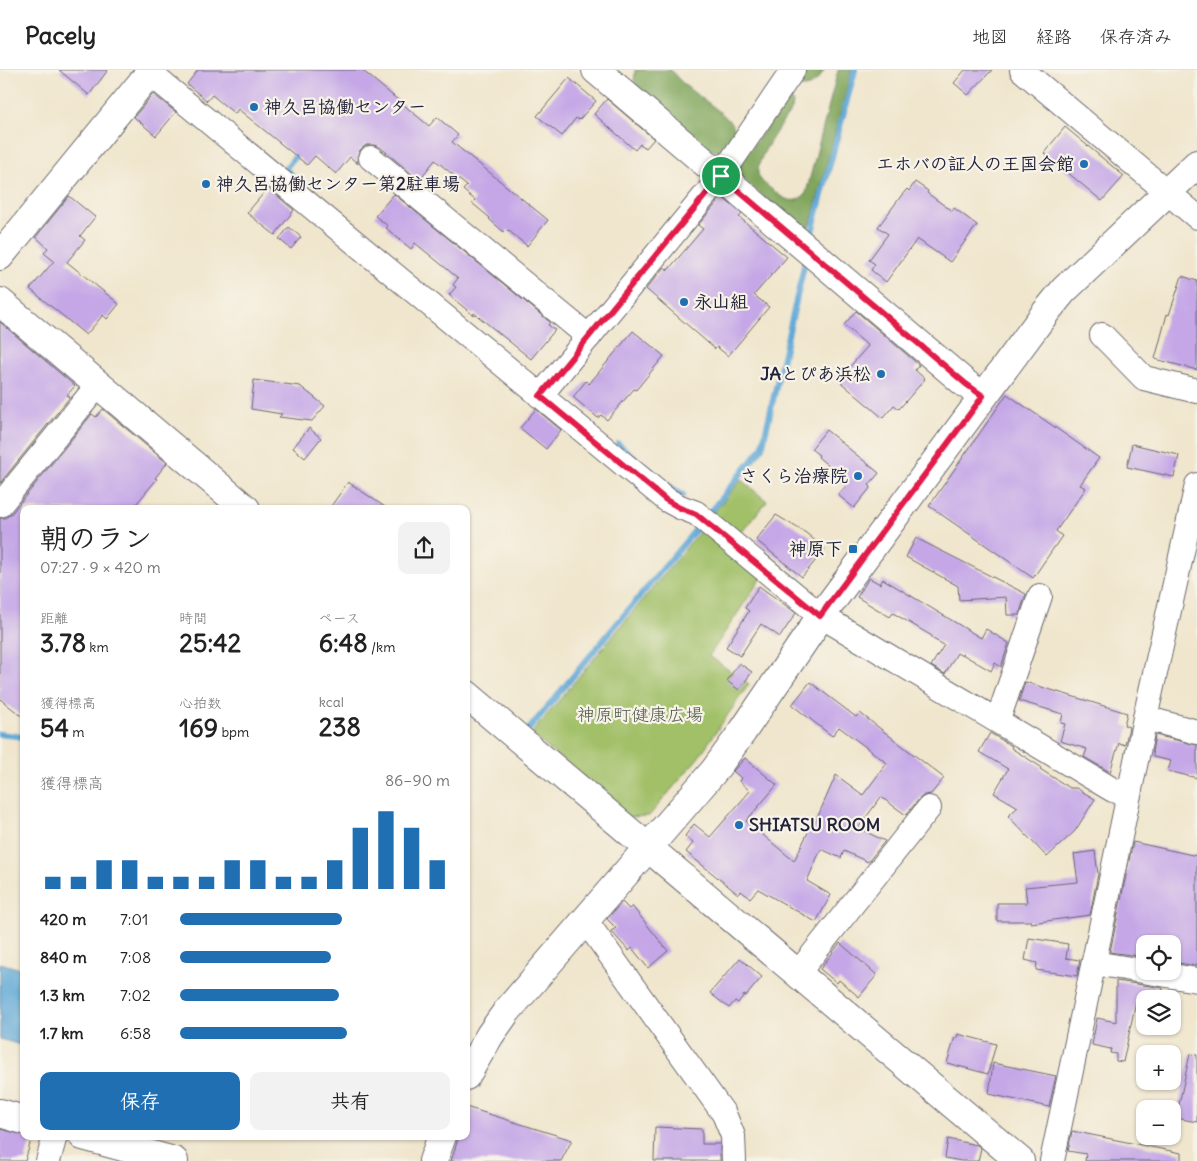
<!DOCTYPE html>
<html lang="ja">
<head>
<meta charset="utf-8">
<style>
  body { margin:0; font-family:Delius,"Klee One",sans-serif; background:#f2f2f2; color:#222; height:100vh; display:flex; flex-direction:column; font-size:19px; white-space:nowrap }
  * { box-sizing:border-box; margin:0 }
  p { font-size:16px; color:#767676 }
  .icon { flex:none; width:28px; height:28px; fill:none; stroke:currentColor; stroke-width:2; stroke-linecap:round; stroke-linejoin:round }
  .map { position:relative; flex:1; overflow:hidden }
  .details { position:absolute; left:20px; top:435px; width:450px; height:635px; display:flex; flex-direction:column; background:#fff; border-radius:10px; box-shadow:0 1px 4px #0004 }
  .details>* { flex:none }
  .fabs { position:absolute; left:1136px; top:865px; display:grid; gap:10px }
  .fabs a { display:grid; place-items:center; width:45px; height:45px; border-radius:10px; background:#fff; box-shadow:0 1px 4px #0004; font-size:25px }
  .pin { position:absolute; display:grid; place-items:center; width:42px; height:42px; color:#fff; margin:-21px; border:2px solid #fff; border-radius:50%; box-shadow:0 1px 5px #0007 }
  .round { display:grid; place-items:center; flex:none; width:52px; height:52px; border-radius:10px; background:#f2f2f2 }
  .head { display:flex; align-items:center; justify-content:space-between; height:85px; padding:0 20px }
  h1 { font-size:28px; font-weight:700; line-height:38px }
  .figures { display:grid; grid-template-columns:repeat(3,1fr); gap:8px; height:85px; padding:5px 20px }
  .figures div { display:grid; align-content:center }
  .figures b { font-size:25px; font-weight:700 }
  .figures small { font-size:14px; font-weight:400 }
  .figures p { font-size:14px }
  .chart { height:140px; padding:10px 20px }
  .chart p { display:flex; justify-content:space-between }
  .chart svg { width:100%; height:90px; margin-top:5px; stroke:#1f6fb2; stroke-width:6 }
  .cta { display:flex; gap:10px; margin-top:auto; padding:10px 20px }
  .cta a { flex:1; height:58px; border-radius:10px; background:#1f6fb2; color:#fff; font-size:20px; font-weight:700; line-height:58px; text-align:center }
  .cta a+a { background:#f2f2f2; color:#222 }
  ul { padding:0 20px; list-style:none; font-size:16px }
  li { display:grid; grid-template-columns:80px 60px 1fr; align-items:center; height:38px }
  li i { height:12px; border-radius:6px; background:#1f6fb2 }
  header { display:flex; align-items:center; gap:30px; box-sizing:border-box; height:70px; padding:0 25px; background:#fff; border-bottom:1px solid #e0e0e0 }
  header strong { font-size:24px }
  nav { display:flex; gap:28px; margin-inline-start:auto; font-size:18px }
  .map>svg:first-child { display:block }
  .green { fill:#a1c068; stroke:#627152 }
  .forest { fill:#80a65c; stroke:#51644c }
  .water { fill:#60a9d7; stroke:#416689 }
  .lines { fill:none; stroke-linecap:round; stroke-linejoin:round }
  .stream { stroke:#60a9d7; stroke-width:6 }
  .building { fill:#c5a7e7 }
  .street-casing { stroke:#6a676e; stroke-width:26 }
  .secondary-casing { stroke:#6a676e; stroke-width:30 }
  .street { stroke:#fff; stroke-width:24 }
  .secondary { stroke:#fff; stroke-width:28 }
  .route-casing { stroke:#fff; stroke-width:10 }
  .route { stroke:#e11d48; stroke-width:6 }
  .poi-dot { fill:#1f6fb2; stroke:#f7f3e8; stroke-width:2 }
  .labels { text-anchor:middle; stroke-width:4.5; stroke-linejoin:round; paint-order:stroke }
  .poi-label { font-size:18px; font-weight:bold; fill:#22223b; stroke:#f7f3e8; text-anchor:start }
  .park-label { font-size:18px; fill:#4e594b; stroke:#f7f3e8 }
</style>
</head>
<body>
<header>
<strong>Pacely</strong>
<nav><a>地図</a><a>経路</a><a>保存済み</a></nav>
</header>
<div class="map">
<svg width="1197" height="1091" viewBox="0 0 1197 1091">
  <rect width="100%" height="100%" fill="#f7f3e8"/>
  <filter id="ink" filterUnits="userSpaceOnUse"><feTurbulence type="fractalNoise" baseFrequency=".02" numOctaves="2"/><feDisplacementMap in="SourceGraphic" scale="10" xChannelSelector="R" yChannelSelector="G"/><feConvolveMatrix kernelMatrix="1 2 1 2 8 2 1 2 1" color-interpolation-filters="sRGB"/></filter>
  <filter id="wash" filterUnits="userSpaceOnUse"><feTurbulence type="fractalNoise" baseFrequency=".0096" numOctaves="4" result="noise"/><feDisplacementMap in="SourceGraphic" scale="20" xChannelSelector="R" yChannelSelector="G"/><feGaussianBlur stdDeviation="1.12" result="paint"/><feColorMatrix in="noise" values="0 0 0 0 0 0 0 0 0 0 0 0 0 0 0 0 0 1.4 0 .05"/><feComposite in="paint" operator="in"/></filter>
  <g filter="url(#wash)">
    <rect width="100%" height="100%" fill="#f0e6cd"/>
    <g class="green">
      <polygon points="741,410 767,431 737,468 711,446"/>
      <polygon points="702,459 762,507 709,586 749,614 698,688 649,746 629,747 531,664"/>
    </g>
    <g class="forest">
      <path d="M635 0H671C689 25 718 34 734 57L731 77C725 80 719 82 712 80 696 76 654 35 639 23L634 11Z"/>
      <path d="M802 0H824C818 10 813 18 800 17L798 14Z"/>
      <path d="M838 0H852L811 153 808 158 802 159 738 105 737 98 787 29 791 30 793 33 792 39C783 52 756 88 758 103 759 110 765 114 770 118 781 127 794 138 806 123Z"/>
    </g>
    <polygon class="water" points="0,893 24,900 24,976 0,969"/>
    <g class="lines">
      <g class="stream">
        <polyline points="291,104 285,99 300,80"/>
        <polyline points="811,166 855,0"/>
        <polyline points="618,374 674,420 683,425"/>
        <polyline points="710,442 762,378 805,192"/>
        <polyline points="529,659 697,458"/>
        <polyline points="0,664 24,667"/>
      </g>
    </g>
    <g id="blocks">
      <g class="building">
        <polygon points="59,0 108,0 89,25"/>
        <polygon points="198,0 362,0 429,56 437,47 458,65 452,72 548,150 527,176 508,160 505,163 489,149 490,148 472,133 475,130 463,120 467,116 435,90 419,110 380,77 374,75 366,75 360,80 357,86 358,94 350,87 336,104 315,86 307,95 238,39 235,44 212,25 207,31 187,14"/>
        <polygon points="965,0 992,0 968,25 954,13"/>
        <polygon points="569,8 596,31 579,50 576,48 562,66 537,46"/>
        <polygon points="153,24 176,42 156,66 134,47"/>
        <polygon points="607,29 654,69 646,78 640,74 635,80 594,44"/>
        <polygon points="1065,57 1124,106 1102,131 1044,83"/>
        <polygon points="915,112 928,121 927,123 952,141 954,138 977,155 950,192 917,169 886,212 871,200 875,194 869,190 888,164 878,157 901,126 907,119 909,121"/>
        <polygon points="268,118 294,140 275,165 247,143"/>
        <polygon points="394,124 550,252 548,255 555,260 531,289 474,243 473,245 449,225 456,217 453,215 458,208 415,173 411,179 386,158 388,156 375,146"/>
        <polygon points="69,126 95,147 80,166 85,170 67,192 119,234 107,249 103,245 86,265 30,219 54,191 44,183 48,178 36,167"/>
        <polygon points="722,127 742,144 739,147 787,187 754,225 769,237 728,286 717,277 715,279 646,219 664,197 668,200 703,159 698,155"/>
        <polygon points="289,157 301,167 291,179 279,169"/>
        <polygon points="1182,206 1197,211 1197,300 1155,289 1167,244 1169,245"/>
        <polygon points="856,241 919,295 915,300 925,309 899,339 894,335 883,348 838,310 868,276 844,255"/>
        <polygon points="0,252 75,316 67,325 70,327 0,413"/>
        <polygon points="633,261 664,286 636,320 634,319 607,350 601,345 598,348 573,327 586,311 589,314"/>
        <polygon points="254,310 300,316 325,336 312,351 279,347 282,344 251,339"/>
        <polygon points="1007,324 1099,388 1080,415 1086,418 1056,461 1062,466 1033,508 929,436"/>
        <polygon points="103,339 167,393 155,408 157,409 132,439 24,439 24,648 0,629 0,448 5,448 11,444 92,344 96,347"/>
        <polygon points="536,339 561,360 546,379 520,358"/>
        <polygon points="309,358 321,368 305,388 293,378"/>
        <polygon points="826,360 879,403 869,415 871,417 854,438 838,425 846,416 828,401 831,398 818,387 819,385 811,379"/>
        <polygon points="1132,374 1179,385 1174,407 1127,397"/>
        <polygon points="348,412 388,439 329,439"/>
        <polygon points="776,445 806,463 825,479 802,507 756,470"/>
        <polygon points="916,468 1026,524 1019,545 1007,545 1006,527 959,530 958,516 906,487"/>
        <polygon points="869,508 880,514 883,509 981,568 986,559 1009,573 1001,597 995,593 991,601 962,584 962,586 957,583 945,604 931,596 944,575 931,568 932,566 893,543 890,547 857,527"/>
        <polygon points="759,516 796,543 780,567 761,554 740,586 726,577 749,541 745,538"/>
        <polygon points="739,593 752,602 739,620 727,611"/>
        <polygon points="810,612 856,647 860,643 944,708 931,724 924,725 919,729 906,745 881,727 858,758 885,771 868,792 844,781 841,788 821,779 807,811 831,825 816,852 758,819 750,828 741,821 738,824 686,782 693,773 685,766 694,754 710,767 750,721 739,711 741,708 733,701 745,688 777,715 746,751 794,791 813,752 815,753 836,705 863,725 887,693 839,657 832,666 792,635"/>
        <polygon points="1025,612 1127,643 1124,655 1129,657 1125,675 1119,673 1110,702 1084,687 1087,679 1060,671 1065,654 1061,653 1063,644 1019,631"/>
        <polygon points="990,663 1012,676 1011,678 1041,697 1040,699 1070,718 1076,718 1095,729 1075,761 1047,787 1008,746 1018,737 994,723 1008,699 979,682"/>
        <polygon points="1155,665 1197,675 1197,708 1168,701 1171,691 1153,687 1153,683 1152,682"/>
        <polygon points="1133,772 1197,786 1197,896 1172,892 1172,874 1145,874 1145,887 1110,882"/>
        <polygon points="1095,781 1098,804 1090,845 1031,853 1031,851 997,851 997,833 1027,833 1025,817 1078,812 1074,784"/>
        <polygon points="622,832 629,839 632,836 668,881 648,898 632,878 629,881 611,861 616,858 607,849"/>
        <polygon points="1029,868 1068,874 1066,888 1080,890 1077,906 1036,900 1037,893 1025,890"/>
        <polygon points="840,873 877,905 859,927 839,910 837,913 820,899"/>
        <polygon points="740,888 762,907 746,926 744,925 738,933 735,931 729,938 710,923"/>
        <polygon points="1116,911 1163,918 1161,929 1145,929 1145,933 1136,931 1123,992 1116,991 1116,984 1110,983 1111,979 1092,975 1097,948 1116,952"/>
        <polygon points="958,964 996,974 988,1004 947,993 955,967 957,968"/>
        <polygon points="1190,984 1197,985 1197,1052 1176,1048"/>
        <polygon points="993,993 1056,1006 1049,1037 989,1024"/>
        <polygon points="466,1037 572,1070 561,1091 451,1091 459,1066 466,1066"/>
        <polygon points="655,1057 702,1059 702,1074 720,1074 720,1091 654,1091"/>
        <polygon points="0,1059 32,1067 25,1091 0,1091"/>
        <polygon points="1072,1061 1181,1083 1181,1091 1085,1091 1086,1084 1068,1081"/>
        <polygon points="948,1069 977,1075 981,1078 978,1091 961,1091 945,1088"/>
      </g>
    </g>
  </g>
  <g filter="url(#ink)">
    <use href="#blocks" fill-opacity="0" stroke="#6a676e" stroke-width="1"/>
    <g class="lines">
      <g class="street-casing">
        <g id="street">
          <polyline points="146,0 667,430 680,437 696,443 821,546 1113,720 1129,724"/>
          <polyline points="1022,0 1197,147"/>
          <polyline points="371,88 589,267"/>
          <polyline points="1102,265 1144,308 1197,321"/>
          <polyline points="540,326 721,106 793,0"/>
          <polyline points="0,435 98,315"/>
          <polyline points="1145,648 1197,662"/>
          <polyline points="996,650 1000,644 1040,526"/>
          <polyline points="584,853 593,861 724,1044 733,1066 734,1091"/>
          <polyline points="1094,893 1197,910"/>
          <polyline points="798,903 929,738"/>
          <polyline points="48,1091 55,1066"/>
          <polyline points="1052,1091 1145,648 1197,415"/>
        </g>
      </g>
      <g class="secondary-casing">
        <g id="secondary">
          <polyline points="596,0 966,314 983,326"/>
          <polyline points="0,186 152,0"/>
          <polyline points="0,232 246,439"/>
          <polyline points="466,624 1020,1091"/>
          <polyline points="466,1006 490,965 507,941 714,701 743,661 821,546 1046,242 1064,220 1197,94"/>
          <polyline points="0,1043 24,1050"/>
          <polyline points="83,1066 174,1091"/>
          <polyline points="433,1091 442,1066"/>
        </g>
      </g>
      <use href="#street" class="street"/>
      <use href="#secondary" class="secondary"/>
    </g>
  </g>
  <g class="lines" filter="url(#ink)">
    <g class="route-casing">
      <polygon id="route" points="721,106 966,314 983,326 820,546 696,444 680,438 666,430 540,326"/>
    </g>
    <use href="#route" class="route"/>
  </g>
  <g class="poi-dot">
    <circle cx="254" cy="37" r="5"/>
    <circle cx="1084" cy="94" r="5"/>
    <circle cx="206" cy="114" r="5"/>
    <circle cx="684" cy="232" r="5"/>
    <circle cx="881" cy="304" r="5"/>
    <circle cx="858" cy="406" r="5"/>
    <rect x="848" y="474" width="10" height="10" rx="2.5"/>
    <circle cx="739" cy="755" r="5"/>
  </g>
  <g class="labels">
    <g class="poi-label">
      <text x="264" y="43">神久呂協働センター</text>
      <text x="1074" y="100" text-anchor="end">エホバの証人の王国会館</text>
      <text x="216" y="120">神久呂協働センター第2駐車場</text>
      <text x="694" y="238">永山組</text>
      <text x="871" y="310" text-anchor="end">JAとぴあ浜松</text>
      <text x="848" y="412" text-anchor="end">さくら治療院</text>
      <text x="843" y="485" text-anchor="end">神原下</text>
      <text x="749" y="761">SHIATSU ROOM</text>
    </g>
    <g class="park-label">
      <text x="640" y="651">神原町健康広場</text>
    </g>
  </g>
</svg>
<div class="fabs">
<a><svg class="icon" aria-label="locate" viewBox="0 0 24 24"><circle cx="12" cy="12" r="6"/><path d="M12 2v4M12 18v4M2 12h4M18 12h4"/></svg></a>
<a><svg class="icon" aria-label="layers" viewBox="0 0 24 24"><path d="M12 4l9 5-9 5-9-5zM3 14l9 5 9-5"/></svg></a>
<a>+</a>
<a>−</a>
</div>
<div class="pin" style="left:721px;top:106px;background:#1e9e55"><svg class="icon" aria-label="arrive" viewBox="0 0 24 24"><path d="M6 21V4h12l-3 4 3 4H6"/></svg></div>
<section class="details">
<div class="head"><div><h1>朝のラン</h1><p>07:27 · 9 × 420 m</p></div><a class="round"><svg class="icon" aria-label="share" viewBox="0 0 24 24"><path d="M12 15V3M7 8l5-5 5 5M5 13v7h14v-7"/></svg></a></div>
<div class="figures">
<div><p>距離</p><b>3.78<small> km</small></b></div>
<div><p>時間</p><b>25:42</b></div>
<div><p>ペース</p><b>6:48<small> /km</small></b></div>
</div>
<div class="figures">
<div><p>獲得標高</p><b>54<small> m</small></b></div>
<div><p>心拍数</p><b>169<small> bpm</small></b></div>
<div><p>kcal</p><b>238</b></div>
</div>
<div class="chart"><p><span>獲得標高</span>86–90 m</p>
<svg viewBox="0 0 160 44" preserveAspectRatio="none"><path d="M5 44V38M15 44V38M25 44V30M35 44V30M45 44V38M55 44V38M65 44V38M75 44V30M85 44V30M95 44V38M105 44V38M115 44V30M125 44V14M135 44V6M145 44V14M155 44V30"/></svg>
</div>
<ul>
<li><b>420 m</b>7:01<i style="width:60%"></i></li>
<li><b>840 m</b>7:08<i style="width:56%"></i></li>
<li><b>1.3 km</b>7:02<i style="width:59%"></i></li>
<li><b>1.7 km</b>6:58<i style="width:62%"></i></li>
</ul>
<div class="cta"><a>保存</a><a>共有</a></div>
</section>
</div>
</body>
</html>
